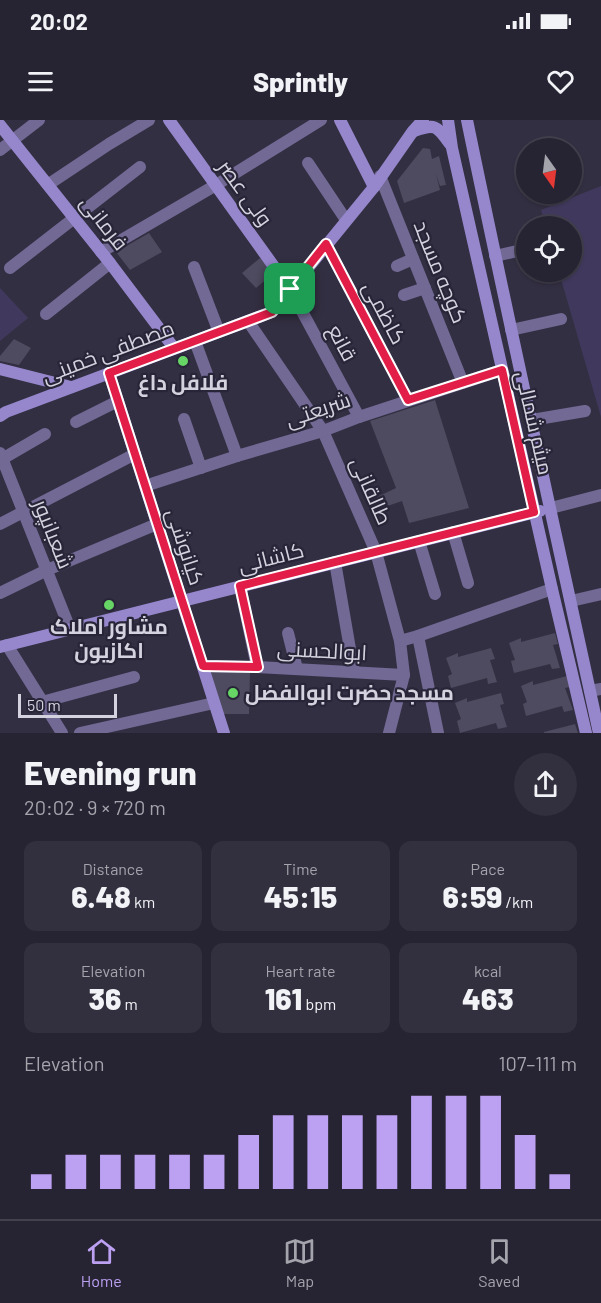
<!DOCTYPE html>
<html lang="en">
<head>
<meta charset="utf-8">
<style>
  body { margin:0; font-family:Barlow,Cairo,sans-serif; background:#322f3e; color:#f1f3f6; height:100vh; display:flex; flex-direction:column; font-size:22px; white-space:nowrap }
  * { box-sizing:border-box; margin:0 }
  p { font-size:20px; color:#a4a4ac }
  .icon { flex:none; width:33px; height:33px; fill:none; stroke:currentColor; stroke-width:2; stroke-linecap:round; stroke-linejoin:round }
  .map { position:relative; height:613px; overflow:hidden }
  .panel { display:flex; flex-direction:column; background:#262332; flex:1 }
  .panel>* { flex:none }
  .needle { width:39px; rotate:166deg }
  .buttons { position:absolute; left:516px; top:18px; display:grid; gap:12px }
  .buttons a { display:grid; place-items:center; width:66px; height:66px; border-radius:50%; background:#262332; box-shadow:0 2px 4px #0004,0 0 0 2px #42404d; font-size:30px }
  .scale { position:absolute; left:18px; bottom:15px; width:99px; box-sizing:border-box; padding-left:6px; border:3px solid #d4d2df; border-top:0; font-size:16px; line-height:21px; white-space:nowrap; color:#d4d2df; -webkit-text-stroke:4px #292538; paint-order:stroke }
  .pin { position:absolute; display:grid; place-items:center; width:51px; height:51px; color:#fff; margin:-26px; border-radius:12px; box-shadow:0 3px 9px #0006 }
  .round { display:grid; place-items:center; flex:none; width:63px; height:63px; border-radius:32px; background:#322f3e }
  .head { display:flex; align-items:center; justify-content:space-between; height:102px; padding:0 24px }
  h1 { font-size:33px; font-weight:800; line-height:45px }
  .figures { display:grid; grid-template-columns:repeat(3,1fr); gap:9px; height:102px; padding:6px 24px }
  .figures div { display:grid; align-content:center; border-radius:12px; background:#322f3e; text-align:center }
  .figures b { font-size:30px; font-weight:800 }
  .figures small { font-size:16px; font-weight:400 }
  .figures p { font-size:16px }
  .chart { height:168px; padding:12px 24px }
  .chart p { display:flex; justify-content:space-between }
  .chart svg { width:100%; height:108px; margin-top:6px; stroke:#bca0f2; stroke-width:6 }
  .status { display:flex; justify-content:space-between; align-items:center; height:42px; padding:0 30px; background:#262332; direction:ltr }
  .status svg { height:16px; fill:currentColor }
  header { display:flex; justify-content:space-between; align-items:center; height:78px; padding:0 24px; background:#262332; font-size:27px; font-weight:800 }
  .tabs { display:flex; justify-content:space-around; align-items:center; height:84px; border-top:2px solid #42404d; background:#262332; font-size:16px; color:#a4a4ac }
  .tabs a { display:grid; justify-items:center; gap:3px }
  .tabs .on { color:#bca0f2 }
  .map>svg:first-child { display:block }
  .green { fill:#41395d }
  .building { fill:#4e4a5f }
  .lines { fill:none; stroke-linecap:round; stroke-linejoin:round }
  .street { stroke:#726995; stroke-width:12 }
  .secondary { stroke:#9687cd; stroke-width:12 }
  .route-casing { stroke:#fff; stroke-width:12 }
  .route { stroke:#e11d48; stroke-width:8 }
  .poi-dot { fill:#67d466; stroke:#292538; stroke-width:2 }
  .labels { text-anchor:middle; stroke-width:4.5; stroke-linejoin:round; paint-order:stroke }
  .street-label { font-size:21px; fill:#d4d2df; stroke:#292538 }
  .poi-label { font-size:21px; font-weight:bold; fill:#d4d2df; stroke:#292538 }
</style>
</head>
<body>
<div class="status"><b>20:02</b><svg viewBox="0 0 49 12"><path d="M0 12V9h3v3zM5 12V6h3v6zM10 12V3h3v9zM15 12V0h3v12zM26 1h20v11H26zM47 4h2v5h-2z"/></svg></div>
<header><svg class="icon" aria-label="menu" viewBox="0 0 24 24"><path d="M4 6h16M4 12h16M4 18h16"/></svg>Sprintly<svg class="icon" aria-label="heart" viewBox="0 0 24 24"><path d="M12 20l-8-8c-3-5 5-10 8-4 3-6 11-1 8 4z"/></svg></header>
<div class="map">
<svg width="601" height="613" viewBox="0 0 601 613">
  <rect width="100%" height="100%" fill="#332f42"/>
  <g class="green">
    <polygon points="601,66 601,297 559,152 572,152 572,106 546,106 541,90"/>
    <polygon points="0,168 28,198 0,221"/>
  </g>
  <g class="building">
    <polygon points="423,28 430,29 432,39 439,36 446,65 440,66 436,54 440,70 404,83 397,61"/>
    <polygon points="149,113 162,132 130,150 116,132"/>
    <polygon points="260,138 274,153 256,168 242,153"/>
    <polygon points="14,219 31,228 19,245 0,241 0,236"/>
    <polygon points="435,280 469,388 409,403 402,381 379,389 377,377 396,368 370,301"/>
    <polygon points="555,513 558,524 553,525 560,548 552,549 550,544 514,553 511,541 515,540 509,523 521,518 521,522"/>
    <polygon points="491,528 495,539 490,540 497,562 488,564 487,558 451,568 448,556 452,554 446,538 458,533 458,537"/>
    <polygon points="209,550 250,551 249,594 223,594"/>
    <polygon points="567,556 570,567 565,568 573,590 564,592 562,586 526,596 523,584 527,582 521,566 533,561 533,565"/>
    <polygon points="501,573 504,584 500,585 507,607 498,609 496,603 460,613 457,601 461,599 455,583 467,578 467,582"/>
    <polygon points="575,604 578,613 544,613 544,612"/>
  </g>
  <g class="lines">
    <g class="street">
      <polyline points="0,30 39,0"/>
      <polyline points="308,43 346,100"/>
      <polyline points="380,56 463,263"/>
      <polyline points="49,64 109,24 149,0"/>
      <polyline points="326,124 408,280"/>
      <polyline points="101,132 216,65 321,0"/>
      <polyline points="495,136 526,129"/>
      <polyline points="397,146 413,139"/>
      <polyline points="194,147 219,212"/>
      <polyline points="10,148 140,47"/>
      <polyline points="290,169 359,297"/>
      <polyline points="404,175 425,168"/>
      <polyline points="46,194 110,143"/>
      <polyline points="248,201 323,311 376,432 400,521 404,555 389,613"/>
      <polyline points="511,210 561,199"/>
      <polyline points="195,221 237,336"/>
      <polyline points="184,299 201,348"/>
      <polyline points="532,300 585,291"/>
      <polyline points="76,302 118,281"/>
      <polyline points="0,333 70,509"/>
      <polyline points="2,339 45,314"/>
      <polyline points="145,366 237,336 323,311 359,297 502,250"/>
      <polyline points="551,388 601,375"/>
      <polyline points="0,404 135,334"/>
      <polyline points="453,412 468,463"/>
      <polyline points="419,421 435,474"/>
      <polyline points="335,442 354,552"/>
      <polyline points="240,466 257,547"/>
      <polyline points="0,473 47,450 157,404"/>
      <polyline points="571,481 601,474"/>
      <polyline points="288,513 297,549"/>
      <polyline points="418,516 438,613"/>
      <polyline points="400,521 418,516 552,469"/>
      <polyline points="7,525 62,613"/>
      <polyline points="203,546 257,547 404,555"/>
      <polyline points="590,571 601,569"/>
      <polyline points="42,582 134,557"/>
      <polyline points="80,613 214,583"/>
    </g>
    <g class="secondary">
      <polyline points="169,0 290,169"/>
      <polyline points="340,0 374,67"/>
      <polyline points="448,0 452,28 552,469 586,613"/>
      <path d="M467 0C509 205 555 409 599 613"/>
      <polyline points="0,5 110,143 174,228"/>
      <path d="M414 11C436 3 437 6 450 24"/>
      <polyline points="0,249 71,267"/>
      <polyline points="109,253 224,613"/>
      <polyline points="0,296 6,292 272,192 374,67 413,11 423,0"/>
      <polyline points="0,527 540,391"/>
    </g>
  </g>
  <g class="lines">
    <g class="route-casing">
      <polygon id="route" points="326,124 408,280 502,250 534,392 240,466 258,547 203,546 109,253 272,192"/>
    </g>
    <use href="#route" class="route"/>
  </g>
  <g class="poi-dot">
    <circle cx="183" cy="241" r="6"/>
    <circle cx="109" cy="485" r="6"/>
    <circle cx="233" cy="573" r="6"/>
  </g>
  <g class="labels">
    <g class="street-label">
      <text transform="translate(245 73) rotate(54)" y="7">ولی عصر</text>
      <text transform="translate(104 103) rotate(52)" y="7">فرمانی</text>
      <text transform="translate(440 152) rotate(68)" y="7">کوچه مسجد</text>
      <text transform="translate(384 193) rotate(62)" y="7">کاظمی</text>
      <text transform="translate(342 223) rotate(62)" y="7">قانع</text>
      <text transform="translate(108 232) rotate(-21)" y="7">مصطفی خمینی</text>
      <text transform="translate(318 290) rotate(-19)" y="7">شریعتی</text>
      <text transform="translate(534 303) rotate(77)" y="7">میثم شمالی</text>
      <text transform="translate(371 371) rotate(66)" y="7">طالقانی</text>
      <text transform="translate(53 414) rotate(68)" y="7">شعبانپور</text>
      <text transform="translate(185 427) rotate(72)" y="7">کیانوشی</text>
      <text transform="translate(271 438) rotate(-14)" y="7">کاشانی</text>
      <text transform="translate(322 531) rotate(3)" y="7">ابوالحسنی</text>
    </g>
    <g class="poi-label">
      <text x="183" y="270">فلافل داغ</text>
      <text x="109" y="514">مشاور املاک<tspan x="109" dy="24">اکازیون</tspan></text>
      <text x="245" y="580" text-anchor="start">مسجد حضرت ابوالفضل</text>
    </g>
  </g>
</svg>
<div class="buttons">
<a><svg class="needle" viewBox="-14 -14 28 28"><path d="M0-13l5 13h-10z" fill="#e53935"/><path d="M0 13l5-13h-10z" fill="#a4a4ac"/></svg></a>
<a><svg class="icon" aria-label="locate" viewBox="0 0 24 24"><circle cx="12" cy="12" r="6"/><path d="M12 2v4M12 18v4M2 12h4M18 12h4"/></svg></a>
</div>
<div class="scale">50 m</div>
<div class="pin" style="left:290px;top:169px;background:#1e9e55"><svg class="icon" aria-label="arrive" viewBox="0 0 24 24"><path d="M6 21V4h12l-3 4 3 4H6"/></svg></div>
</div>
<section class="panel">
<div class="head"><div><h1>Evening run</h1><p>20:02 · 9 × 720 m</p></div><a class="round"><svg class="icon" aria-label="share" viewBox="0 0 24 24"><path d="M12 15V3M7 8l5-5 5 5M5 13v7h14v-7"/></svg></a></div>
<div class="figures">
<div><p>Distance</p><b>6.48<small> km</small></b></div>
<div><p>Time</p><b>45:15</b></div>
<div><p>Pace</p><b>6:59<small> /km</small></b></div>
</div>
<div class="figures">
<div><p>Elevation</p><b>36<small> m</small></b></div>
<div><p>Heart rate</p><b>161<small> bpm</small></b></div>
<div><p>kcal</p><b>463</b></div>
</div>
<div class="chart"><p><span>Elevation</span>107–111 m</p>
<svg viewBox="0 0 160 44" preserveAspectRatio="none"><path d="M5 44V38M15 44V30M25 44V30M35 44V30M45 44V30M55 44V30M65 44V22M75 44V14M85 44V14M95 44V14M105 44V14M115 44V6M125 44V6M135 44V6M145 44V22M155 44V38"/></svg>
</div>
</section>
<nav class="tabs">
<a class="on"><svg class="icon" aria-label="home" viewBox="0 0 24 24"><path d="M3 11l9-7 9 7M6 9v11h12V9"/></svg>Home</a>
<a><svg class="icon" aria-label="map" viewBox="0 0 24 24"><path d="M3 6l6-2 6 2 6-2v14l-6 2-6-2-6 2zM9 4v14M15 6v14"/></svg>Map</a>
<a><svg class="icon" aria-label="saved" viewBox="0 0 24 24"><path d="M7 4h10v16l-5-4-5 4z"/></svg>Saved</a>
</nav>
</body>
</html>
